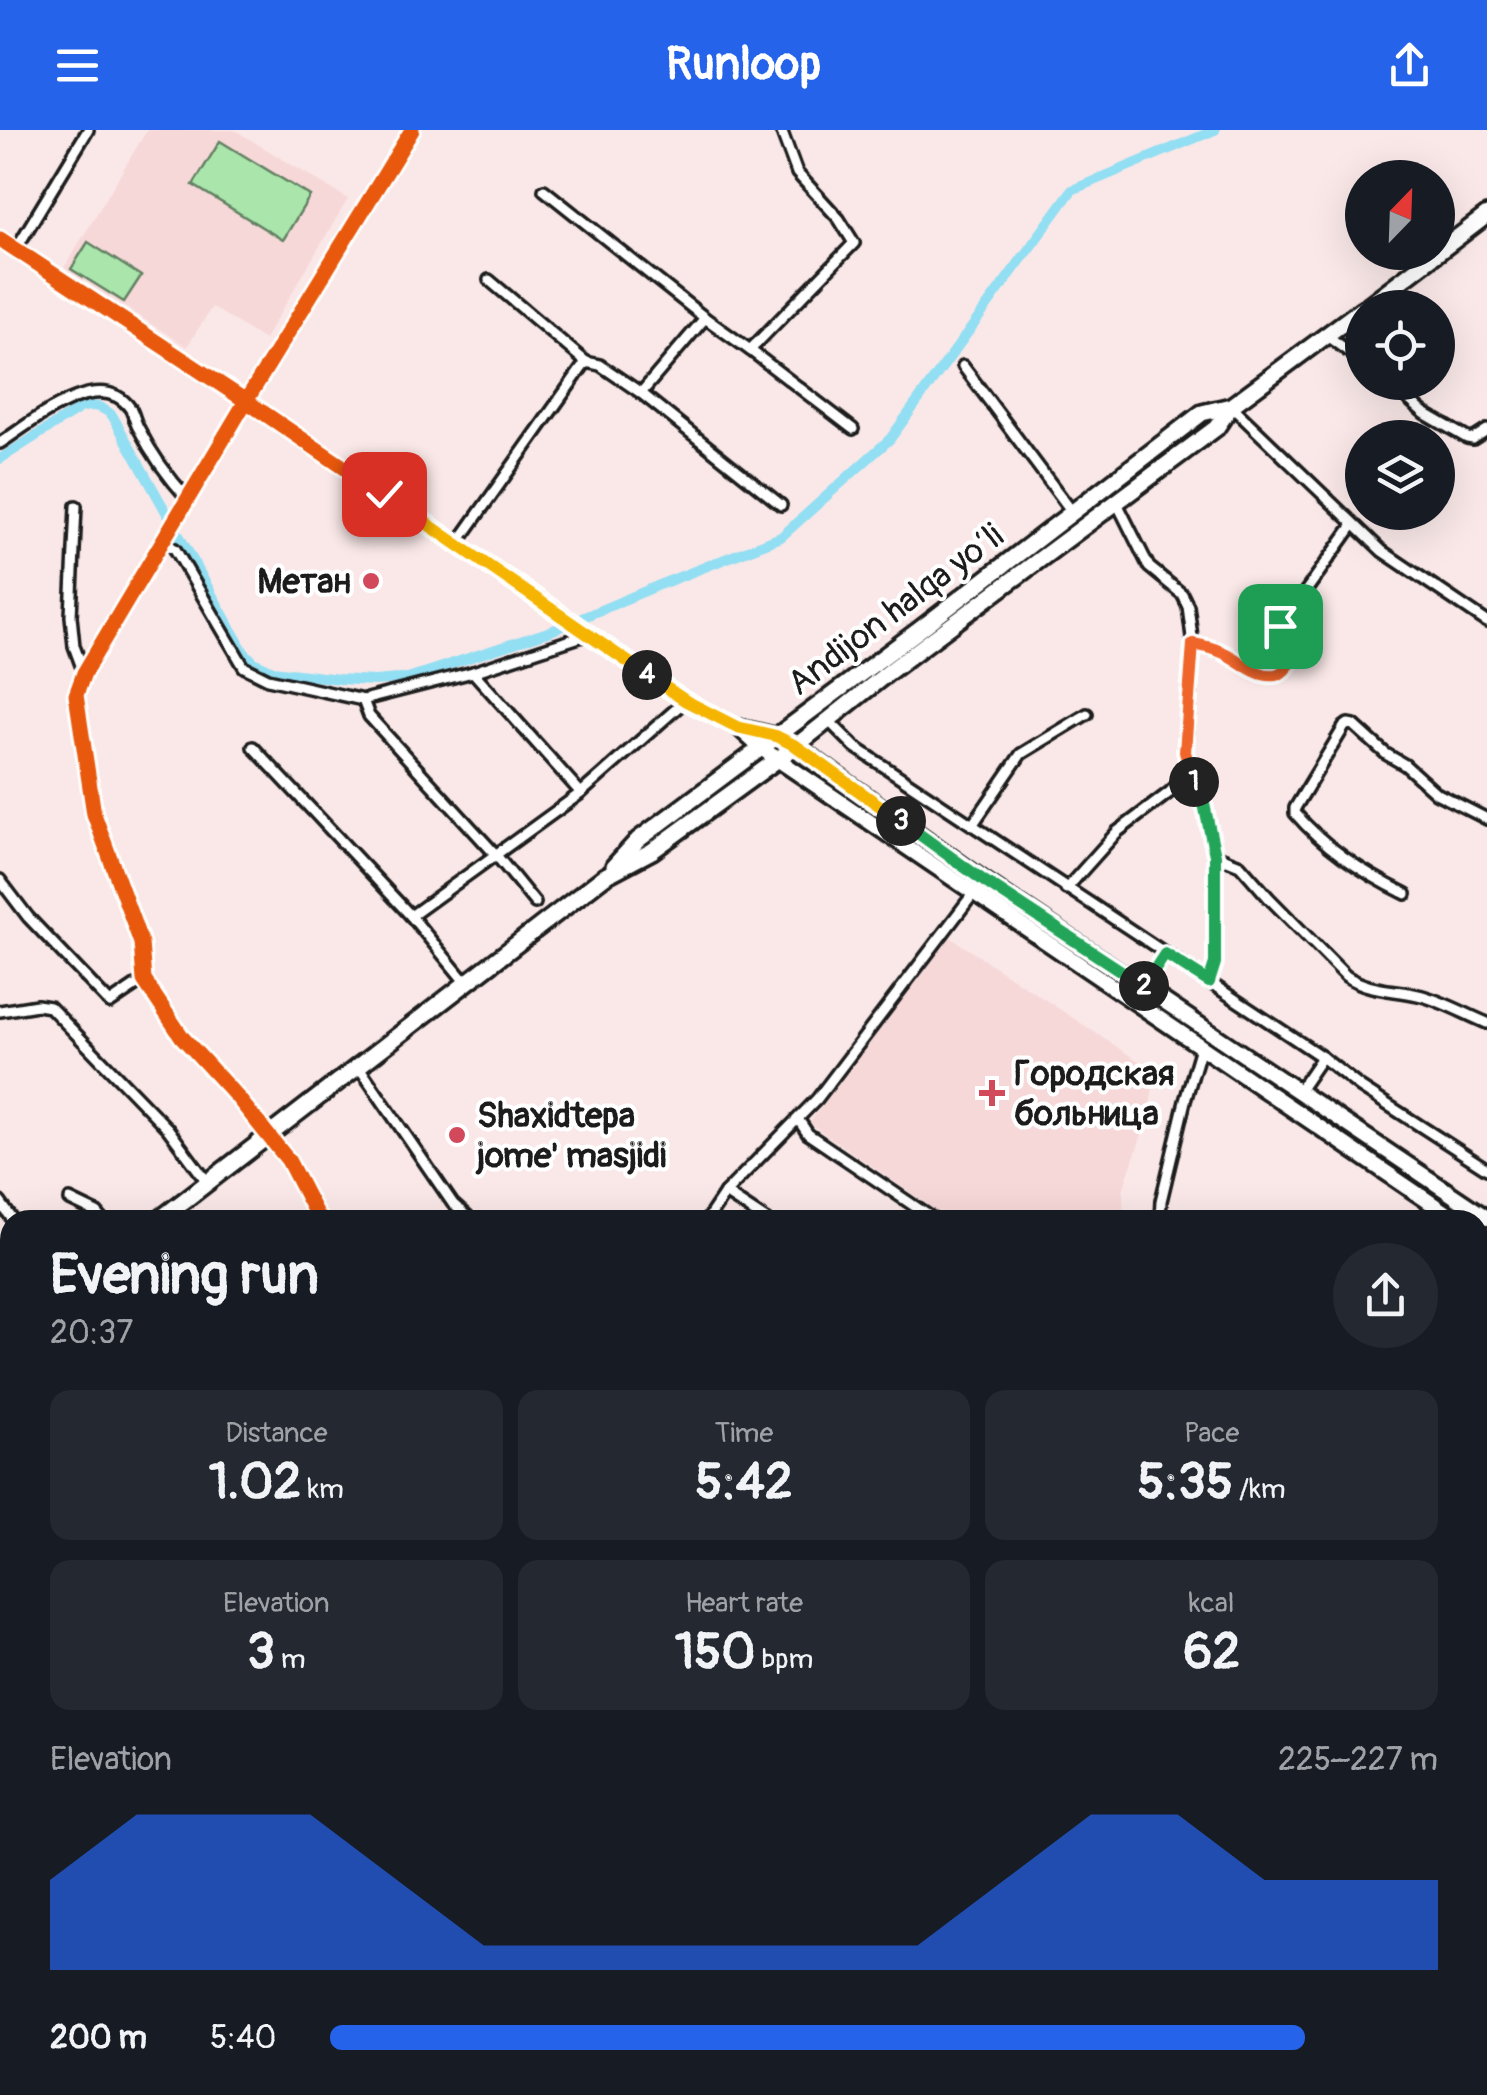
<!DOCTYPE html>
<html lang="en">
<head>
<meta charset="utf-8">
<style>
  body { margin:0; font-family:Pangolin,sans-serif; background:#242831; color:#f1f3f6; height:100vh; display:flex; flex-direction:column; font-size:38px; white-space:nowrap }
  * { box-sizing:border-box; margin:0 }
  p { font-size:32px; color:#9ea1a6 }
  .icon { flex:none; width:55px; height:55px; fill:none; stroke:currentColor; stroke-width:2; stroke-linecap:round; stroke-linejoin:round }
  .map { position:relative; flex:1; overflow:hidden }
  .sheet { position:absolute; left:0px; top:1080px; width:1488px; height:885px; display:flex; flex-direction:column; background:#171b24; border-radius:30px 30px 0 0; box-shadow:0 10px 40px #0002 }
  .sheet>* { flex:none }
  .needle { width:65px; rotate:23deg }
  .controls { position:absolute; left:1345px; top:30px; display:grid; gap:20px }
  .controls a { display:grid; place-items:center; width:110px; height:110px; border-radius:50%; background:#171b24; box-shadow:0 10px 40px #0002; font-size:50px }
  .pin { position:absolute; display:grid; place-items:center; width:85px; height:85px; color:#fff; margin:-42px; border-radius:20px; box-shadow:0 5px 15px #0006 }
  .km { position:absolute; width:50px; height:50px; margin:-25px; border-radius:50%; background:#222; color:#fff; font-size:28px; line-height:50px; text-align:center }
  .round { display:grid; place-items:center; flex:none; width:105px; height:105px; border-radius:52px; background:#242831 }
  .headline { display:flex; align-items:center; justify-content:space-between; height:170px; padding:0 50px }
  h1 { font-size:55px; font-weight:800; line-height:75px }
  .metrics { display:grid; grid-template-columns:repeat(3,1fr); gap:15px; height:170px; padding:10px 50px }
  .metrics div { display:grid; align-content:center; border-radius:20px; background:#242831; text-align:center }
  .metrics b { font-size:50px; font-weight:800 }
  .metrics small { font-size:28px; font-weight:400 }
  .metrics p { font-size:28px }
  .chart { height:280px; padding:20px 50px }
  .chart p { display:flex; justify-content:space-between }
  .chart svg { width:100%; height:180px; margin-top:10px; fill:#2563eb; opacity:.7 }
  ul { padding:0 50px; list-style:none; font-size:32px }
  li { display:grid; grid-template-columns:160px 120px 1fr; align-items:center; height:75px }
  li i { height:25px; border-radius:12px; background:#2563eb }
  header { display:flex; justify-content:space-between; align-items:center; height:130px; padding:0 50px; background:#2563eb; color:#fff; font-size:45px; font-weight:800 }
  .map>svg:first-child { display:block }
  .built { fill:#f7d8d8 }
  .green { fill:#aae6ac; stroke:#638164; stroke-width:2.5 }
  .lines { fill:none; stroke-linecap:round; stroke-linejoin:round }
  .canal { stroke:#92def2; stroke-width:10 }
  .street-casing { stroke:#1c1c1c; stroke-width:16 }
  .secondary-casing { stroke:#1c1c1c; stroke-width:20 }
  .primary-casing { stroke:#1c1c1c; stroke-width:21 }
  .highway-casing { stroke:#1c1c1c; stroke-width:22 }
  .street { stroke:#fff; stroke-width:9 }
  .secondary { stroke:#fff; stroke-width:12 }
  .primary { stroke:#fff; stroke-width:14 }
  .highway { stroke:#fff; stroke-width:15 }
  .cycleway-casing { stroke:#fff; stroke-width:21 }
  .cycleway { stroke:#e8590c; stroke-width:15 }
  .split-1-casing { stroke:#fff; stroke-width:20 }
  .split-2-casing { stroke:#fff; stroke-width:20 }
  .split-3-casing { stroke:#fff; stroke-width:20 }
  .split-4-casing { stroke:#fff; stroke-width:20 }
  .split-5-casing { stroke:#fff; stroke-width:20 }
  .split-1 { stroke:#f0652b; stroke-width:12 }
  .split-2 { stroke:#22a559; stroke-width:12 }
  .split-3 { stroke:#22a559; stroke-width:12 }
  .split-4 { stroke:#f5b400; stroke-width:12 }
  .split-5 { stroke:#f5b400; stroke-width:12 }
  .poi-dot { fill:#d1495b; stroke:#fff; stroke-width:4 }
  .labels { text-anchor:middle; stroke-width:8; stroke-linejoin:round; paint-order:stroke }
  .poi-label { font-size:35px; font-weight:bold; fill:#1c1c1c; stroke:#fff; text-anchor:start }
  .street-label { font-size:35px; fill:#1c1c1c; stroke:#fff }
</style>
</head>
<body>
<header><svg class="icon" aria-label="menu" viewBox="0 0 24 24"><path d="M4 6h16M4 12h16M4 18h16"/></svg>Runloop<svg class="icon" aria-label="share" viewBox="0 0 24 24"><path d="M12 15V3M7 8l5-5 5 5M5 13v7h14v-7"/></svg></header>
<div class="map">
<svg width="1487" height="1965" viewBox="0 0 1487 1965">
  <rect width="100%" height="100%" fill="#fae8e8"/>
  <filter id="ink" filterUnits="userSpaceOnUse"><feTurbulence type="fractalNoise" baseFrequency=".01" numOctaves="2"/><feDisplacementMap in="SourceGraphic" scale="20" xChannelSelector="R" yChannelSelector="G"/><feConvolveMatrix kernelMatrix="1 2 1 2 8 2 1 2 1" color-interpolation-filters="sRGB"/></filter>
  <g filter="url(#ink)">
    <g class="built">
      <polygon points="147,0 235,0 348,69 264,210 212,177 187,217 64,138"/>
      <polygon points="950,807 1155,942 1149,984 1123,1060 1124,1090 950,1090 809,993"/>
    </g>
    <g class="green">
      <polygon points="220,11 310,66 283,110 193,55"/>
      <polygon points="88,112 141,146 124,172 71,139"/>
    </g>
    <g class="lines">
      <path class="canal" d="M0 329 80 278C94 274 101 276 112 285L244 522 254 532 273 541 339 549 375 551 408 548 551 501 664 453 781 407 890 309 1072 60 1215 0"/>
      <g class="street-casing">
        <g id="street">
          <polyline points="544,60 705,188"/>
          <polyline points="0,109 246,271 84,543 76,565 94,684 141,813 144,850 182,907 238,968 269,1007"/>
          <polyline points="16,119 88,0"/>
          <polyline points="489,150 586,232"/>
          <polyline points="1327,206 1362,231"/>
          <polyline points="750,220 853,299"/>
          <polyline points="963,236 1073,383"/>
          <polyline points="1389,252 1424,283 1467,308 1473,309 1487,300"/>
          <polyline points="641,263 781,375"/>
          <polyline points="1231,276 1382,421 1487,492"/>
          <path d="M0 313C30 294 99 235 130 278 134 284 135 293 139 299 152 325 168 347 188 369"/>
          <polyline points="1117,373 1149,437 1182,464 1188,476 1193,515 1185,622 1204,674 1215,725 1215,833 1209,853"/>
          <polyline points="76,376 71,486 74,516 84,543"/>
          <polyline points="162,411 175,419 244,537 268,549 363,570 473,542 589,504"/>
          <polyline points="457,414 586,232 600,235 641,263 705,188 750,220 854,113 839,89 797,43 781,0"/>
          <path d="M1193 515C1207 517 1220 520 1232 526 1261 543 1275 560 1296 522L1278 500 1353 395"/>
          <polyline points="473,542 581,663"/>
          <polyline points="363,570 369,586 496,725 535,773"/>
          <polyline points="827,589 855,617 909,653 1322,927 1360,957 1487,1039"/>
          <polyline points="253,617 411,786"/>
          <polyline points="973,694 1021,624 1087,584"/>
          <path d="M1215 725 1240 735 1269 768 1346 846C1369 861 1392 859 1418 865 1441 870 1465 884 1487 893"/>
          <polyline points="0,750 28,787 110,873 144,850"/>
          <polyline points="1066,759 1117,702 1170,662 1190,642"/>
          <path d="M1406 764C1365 744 1325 718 1295 683V678L1344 597 1348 594 1354 595 1386 624 1405 635 1436 663 1487 689"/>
          <polyline points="466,853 411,786 581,663 685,571"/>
          <polyline points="1143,857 1165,824"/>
          <polyline points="0,881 37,875 50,877 168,999 208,1053"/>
          <polyline points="359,937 453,1074 471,1090"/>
          <polyline points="1298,962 1322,927"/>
          <polyline points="798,989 808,1004 935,1090"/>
          <polyline points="725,1063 766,1090"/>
          <polyline points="70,1070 97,1083 103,1090"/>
          <polyline points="0,1072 13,1090"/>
          <polyline points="707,1090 725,1063 817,969 973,764"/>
          <polyline points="1160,1090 1161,1071 1185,971 1201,917"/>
          <polyline points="0,1137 10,1130"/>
          <polyline points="0,1220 10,1227"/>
          <polyline points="0,1393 10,1397"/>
          <polyline points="0,1504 10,1508"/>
          <polyline points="0,1550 10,1540"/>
          <polyline points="0,1677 10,1669"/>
          <polyline points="0,1792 10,1797"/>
          <polyline points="0,1913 10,1919"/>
          <polyline points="66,1955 81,1965"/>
          <polyline points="269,1955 279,1965"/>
          <polyline points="404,1955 413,1965"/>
          <polyline points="542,1955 550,1965"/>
          <polyline points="672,1955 680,1965"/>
          <polyline points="806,1955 814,1965"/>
          <polyline points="1126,1955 1132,1965"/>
          <polyline points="1306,1955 1307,1965"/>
        </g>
      </g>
      <g class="secondary-casing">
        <g id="secondary">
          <polyline points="412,0 246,271 562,485 685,571 737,597"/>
          <polyline points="269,1007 288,1030 319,1090"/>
          <polyline points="967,1955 972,1965"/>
        </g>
      </g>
      <g class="primary-casing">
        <g id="primary">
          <polyline points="737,597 776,606 796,616 985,751 1487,1088"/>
          <polyline points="738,597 761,618 1456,1090"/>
          <polyline points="1478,1104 1487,1111"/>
        </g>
      </g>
      <g class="highway-casing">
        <g id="highway">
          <polyline points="1365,178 1487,85"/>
          <polyline points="614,736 638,710 919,500 1202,283 1231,276 1362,179"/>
          <polyline points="159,1090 605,746 652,721 796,616 890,541 1216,298 1231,276"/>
          <polyline points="0,1211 10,1203"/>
        </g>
      </g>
      <use href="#street" class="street"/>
      <use href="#secondary" class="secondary"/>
      <use href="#primary" class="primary"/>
      <use href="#highway" class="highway"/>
      <g class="cycleway-casing">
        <g id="cycleway">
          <polyline points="412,0 246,271 562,485 685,571 737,597"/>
          <polyline points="0,109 246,271 84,543 76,565 94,684 141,813 144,850 182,907 238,968 288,1030 319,1090"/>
        </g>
      </g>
      <use href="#cycleway" class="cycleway"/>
    </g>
  </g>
  <g class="lines" filter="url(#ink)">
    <g class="split-1-casing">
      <path id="split-1" d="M1194 652 1185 622 1193 514C1204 516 1214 518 1224 523 1240 530 1257 548 1275 545 1285 544 1292 530 1296 522L1278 504 1280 496"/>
    </g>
    <g class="split-2-casing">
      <polyline id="split-2" points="1144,856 1165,824 1209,852 1215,833 1215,725 1204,674 1194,652"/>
    </g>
    <g class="split-3-casing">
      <polyline id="split-3" points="901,691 984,751 1144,856"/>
    </g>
    <g class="split-4-casing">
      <polyline id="split-4" points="647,545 686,571 737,597 776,606 796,616 901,691"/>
    </g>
    <g class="split-5-casing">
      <polyline id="split-5" points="384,364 647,545"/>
    </g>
    <use href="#split-1" class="split-1"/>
    <use href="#split-2" class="split-2"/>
    <use href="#split-3" class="split-3"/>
    <use href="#split-4" class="split-4"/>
    <use href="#split-5" class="split-5"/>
  </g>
  <g class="poi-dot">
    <circle cx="371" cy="451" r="10"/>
    <path d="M987 948h10v10h10v10h-10v10h-10v-10h-10v-10h10z"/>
    <circle cx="457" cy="1005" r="10"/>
  </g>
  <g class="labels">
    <g class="poi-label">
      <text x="351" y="463" text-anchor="end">Метан</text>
      <text x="1014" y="955">Городская<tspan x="1014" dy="40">больница</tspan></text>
      <text x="477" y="997">Shaxidtepa<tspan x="477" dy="40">jome' masjidi</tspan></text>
    </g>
    <g class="street-label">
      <text transform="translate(895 479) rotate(-37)" y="12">Andijon halqa yo‘li</text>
    </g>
  </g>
</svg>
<div class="controls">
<a><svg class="needle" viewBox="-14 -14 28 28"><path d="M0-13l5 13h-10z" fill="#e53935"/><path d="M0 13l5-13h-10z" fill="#9ea1a6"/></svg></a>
<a><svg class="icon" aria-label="locate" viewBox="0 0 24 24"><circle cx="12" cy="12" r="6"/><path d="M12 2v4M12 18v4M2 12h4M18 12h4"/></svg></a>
<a><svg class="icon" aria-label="layers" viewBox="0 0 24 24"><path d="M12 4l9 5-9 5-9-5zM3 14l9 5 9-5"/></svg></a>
</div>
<div class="pin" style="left:1280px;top:496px;background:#1e9e55"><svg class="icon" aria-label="arrive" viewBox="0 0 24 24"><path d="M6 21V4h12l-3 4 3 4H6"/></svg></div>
<div class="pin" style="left:384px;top:364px;background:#d93025"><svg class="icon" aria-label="check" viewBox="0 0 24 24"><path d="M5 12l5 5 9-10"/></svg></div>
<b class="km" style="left:1194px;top:652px">1</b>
<b class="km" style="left:1144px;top:856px">2</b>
<b class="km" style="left:901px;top:691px">3</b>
<b class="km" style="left:647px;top:545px">4</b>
<section class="sheet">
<div class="headline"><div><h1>Evening run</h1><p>20:37</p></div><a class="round"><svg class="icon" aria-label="share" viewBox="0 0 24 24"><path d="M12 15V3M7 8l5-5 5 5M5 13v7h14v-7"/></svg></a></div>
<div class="metrics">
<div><p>Distance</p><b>1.02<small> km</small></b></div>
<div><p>Time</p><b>5:42</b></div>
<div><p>Pace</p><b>5:35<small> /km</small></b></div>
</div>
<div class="metrics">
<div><p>Elevation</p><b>3<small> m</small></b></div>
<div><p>Heart rate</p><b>150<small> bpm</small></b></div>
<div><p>kcal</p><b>62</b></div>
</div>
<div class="chart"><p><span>Elevation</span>225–227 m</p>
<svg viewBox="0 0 160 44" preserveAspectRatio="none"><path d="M0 44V22L10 6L20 6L30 6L40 22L50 38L60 38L70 38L80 38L90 38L100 38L110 22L120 6L130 6L140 22L150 22L160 22V44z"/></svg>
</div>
<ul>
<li><b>200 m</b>5:40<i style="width:88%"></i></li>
</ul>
</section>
</div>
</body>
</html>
